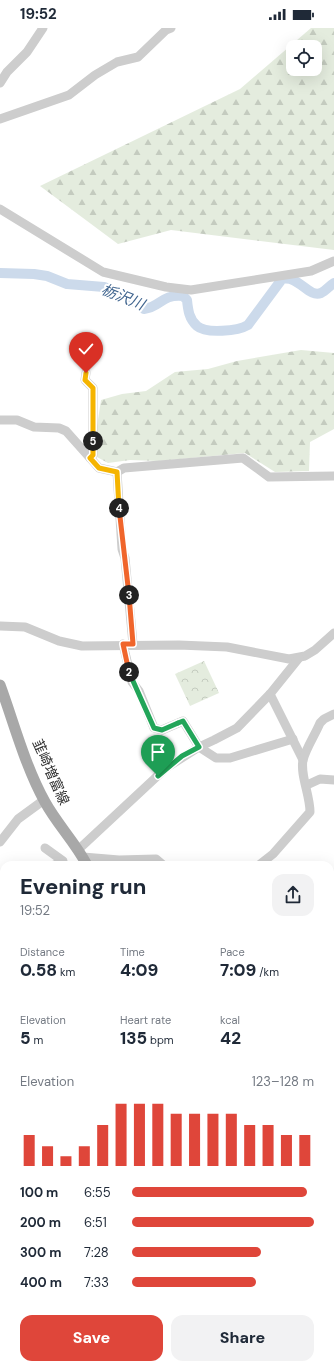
<!DOCTYPE html>
<html lang="en">
<head>
<meta charset="utf-8">
<style>
  body { margin:0; font-family:"DM Sans","Noto Sans JP",sans-serif; background:#f2f2f3; color:#1f2937; height:100vh; display:flex; flex-direction:column; font-size:15px; white-space:nowrap }
  * { box-sizing:border-box; margin:0 }
  p { font-size:13px; color:#747a83 }
  .icon { flex:none; width:22px; height:22px; fill:none; stroke:currentColor; stroke-width:2; stroke-linecap:round; stroke-linejoin:round }
  .map { position:relative; flex:1; overflow:hidden }
  .panel { position:absolute; left:0px; top:833px; width:334px; height:508px; display:flex; flex-direction:column; background:#fff; border-radius:12px 12px 0 0; box-shadow:0 4px 16px #0002 }
  .panel>* { flex:none }
  .tools { position:absolute; left:286px; top:12px; display:grid; gap:8px }
  .tools a { display:grid; place-items:center; width:36px; height:36px; border-radius:8px; background:#fff; box-shadow:0 4px 16px #0002; font-size:20px }
  .pin { position:absolute; display:grid; place-items:center; width:34px; height:34px; color:#fff; margin:-41px -17px; border-radius:50% 50% 50% 0; rotate:-45deg; box-shadow:0 0 4px #0007 }
  .pin .icon { rotate:45deg }
  .km { position:absolute; width:20px; height:20px; margin:-10px; border-radius:50%; background:#222; color:#fff; font-size:11px; line-height:20px; text-align:center }
  .round { display:grid; place-items:center; flex:none; width:42px; height:42px; border-radius:12px; background:#f2f2f3 }
  .summary { display:flex; align-items:center; justify-content:space-between; height:68px; padding:0 20px }
  h1 { font-size:22px; font-weight:800; line-height:30px }
  .figures { display:grid; grid-template-columns:repeat(3,1fr); gap:6px; height:68px; padding:4px 20px }
  .figures div { display:grid; align-content:center }
  .figures b { font-size:17px; font-weight:800 }
  .figures small { font-size:11px; font-weight:400 }
  .figures p { font-size:11px }
  .chart { height:112px; padding:8px 20px }
  .chart p { display:flex; justify-content:space-between }
  .chart svg { width:100%; height:72px; margin-top:4px; stroke:#df463a; stroke-width:6 }
  .button { display:flex; gap:8px; margin-top:auto; padding:8px 20px }
  .button a { flex:1; height:46px; border-radius:12px; background:#df463a; color:#fff; font-size:16px; font-weight:800; line-height:46px; text-align:center }
  .button a+a { background:#f2f2f3; color:#1f2937 }
  ul { padding:0 20px; list-style:none; font-size:13px }
  li { display:grid; grid-template-columns:64px 48px 1fr; align-items:center; height:30px }
  li i { height:10px; border-radius:5px; background:#df463a }
  .status { display:flex; justify-content:space-between; align-items:center; height:28px; padding:0 20px; background:#fff; direction:ltr }
  .status svg { height:11px; fill:currentColor }
  .map>svg:first-child { display:block }
  .forest { fill:url(#forest-firs); fill-rule:evenodd }
  .park { fill:url(#park-crowns) }
  .lines { fill:none; stroke-linecap:round; stroke-linejoin:round }
  .stream { stroke:#ccdaeb; stroke-width:1.5 }
  .river { stroke:#ccdaeb; stroke-width:10 }
  .minor { stroke:#cdcdcd; stroke-width:9 }
  .major { stroke:#a8a8a8; stroke-width:11 }
  .split-1-casing { stroke:#fff; stroke-width:8 }
  .split-2-casing { stroke:#fff; stroke-width:8 }
  .split-3-casing { stroke:#fff; stroke-width:8 }
  .split-4-casing { stroke:#fff; stroke-width:8 }
  .split-5-casing { stroke:#fff; stroke-width:8 }
  .split-6-casing { stroke:#fff; stroke-width:8 }
  .split-1 { stroke:#22a559; stroke-width:5 }
  .split-2 { stroke:#22a559; stroke-width:5 }
  .split-3 { stroke:#f0652b; stroke-width:5 }
  .split-4 { stroke:#f0652b; stroke-width:5 }
  .split-5 { stroke:#f5b400; stroke-width:5 }
  .split-6 { stroke:#f5b400; stroke-width:5 }
  .labels { text-anchor:middle; stroke-width:4; stroke-linejoin:round; paint-order:stroke }
  .street-label { font-size:14px; fill:#303030; stroke:#fff }
  .water-label { font-size:15px; font-style:italic; fill:#40658f; stroke:#fff }
</style>
</head>
<body>
<div class="status"><b>19:52</b><svg viewBox="0 0 49 12"><path d="M0 12V9h3v3zM5 12V6h3v6zM10 12V3h3v9zM15 12V0h3v12zM26 1h20v11H26zM47 4h2v5h-2z"/></svg></div>
<div class="map">
<svg width="334" height="1341" viewBox="0 0 334 1341">
  <defs>
    <pattern id="forest-firs" width="22" height="20" patternUnits="userSpaceOnUse"><rect width="22" height="20" fill="#e4ecde"/><path d="M5 1l3.5 6h-7zM16 11l3.5 6h-7z" fill="#c4cbbf"/></pattern>
    <pattern id="park-crowns" width="20" height="18" patternUnits="userSpaceOnUse"><rect width="20" height="18" fill="#e4ecde"/><path d="M2 6a3 3 0 1 1 6 0M12 15a3 3 0 1 1 6 0" fill="none" stroke="#c4cbbf"/></pattern>
  </defs>
  <rect width="100%" height="100%" fill="#fff"/>
  <g class="forest">
    <path d="M311 0H334V222L171 202 118 216 40 158 240 61ZM293 19H315V41H293Z"/>
    <polygon points="301,322 334,325 334,401 310,414 309,443 275,444 245,425 159,433 130,432 108,435 97,429 96,405 101,372 122,366 146,363 175,344 208,341 237,333"/>
  </g>
  <polygon class="park" points="204,633 219,665 190,678 175,646"/>
  <g class="lines">
    <polyline class="stream" points="330,1189 334,1194"/>
    <path class="river" d="M0 245 34 246 47 248 67 256 104 259 127 268 144 281C161 279 161 266 183 268L187 272C188 282 189 291 197 298 206 306 238 303 248 297L282 251C299 247 308 270 321 265 326 263 329 258 334 255"/>
    <g class="minor">
      <polyline points="0,55 7,44 27,24 43,0"/>
      <polyline points="0,91 69,67 95,47 117,34 138,29 166,2 171,0"/>
      <polyline points="0,181 103,244 166,259 191,262 311,243 334,233"/>
      <polyline points="86,345 85,352 93,360 93,427 90,430"/>
      <polyline points="0,392 17,392 34,399 59,400 66,403 99,440 117,444 124,440 243,430 269,449 334,448"/>
      <polyline points="117,444 122,521 125,530 133,616"/>
      <polyline points="0,598 25,599 59,613 82,618 179,617 227,619 289,631 305,628 315,622 334,605"/>
      <polyline points="123,616 132,654 139,663 154,700 162,702 183,693 199,719 216,730 230,730 293,711"/>
      <polyline points="270,666 303,732"/>
      <polyline points="307,757 320,751 334,752"/>
      <polyline points="0,814 18,791 44,772"/>
      <polyline points="45,820 63,833 54,837"/>
      <polyline points="79,821 166,740 199,719 214,712 237,700 270,666 299,630"/>
      <polyline points="83,829 119,832 156,831 163,837"/>
      <path d="M259 837 273 826 310 784C310 767 300 747 303 732 306 720 315 707 320 695L324 691 334 686"/>
      <polyline points="330,860 334,857"/>
      <polyline points="0,866 4,863"/>
      <polyline points="0,926 4,940"/>
      <polyline points="330,1050 334,1047"/>
      <polyline points="0,1055 4,1051"/>
      <polyline points="330,1144 334,1141"/>
      <polyline points="0,1173 4,1171"/>
      <polyline points="68,1337 77,1341"/>
      <polyline points="4,1341 14,1337"/>
    </g>
    <g class="major">
      <path d="M0 657C14 695 25 738 45 774 57 796 75 814 87 837"/>
      <polyline points="330,1275 334,1327"/>
    </g>
  </g>
  <g class="lines">
    <g class="split-1-casing">
      <polyline id="split-1" points="158,748 182,728 199,719 183,693 178,695"/>
    </g>
    <g class="split-2-casing">
      <polyline id="split-2" points="129,644 154,700 162,702 178,695"/>
    </g>
    <g class="split-3-casing">
      <polyline id="split-3" points="129,567 133,616 123,616 129,644"/>
    </g>
    <g class="split-4-casing">
      <polyline id="split-4" points="119,480 129,567"/>
    </g>
    <g class="split-5-casing">
      <polyline id="split-5" points="93,413 93,427 90,430 99,440 117,444 119,480"/>
    </g>
    <g class="split-6-casing">
      <polyline id="split-6" points="86,345 85,352 93,360 93,413"/>
    </g>
    <use href="#split-1" class="split-1"/>
    <use href="#split-2" class="split-2"/>
    <use href="#split-3" class="split-3"/>
    <use href="#split-4" class="split-4"/>
    <use href="#split-5" class="split-5"/>
    <use href="#split-6" class="split-6"/>
  </g>
  <g class="labels">
    <g class="street-label">
      <text transform="translate(51 744) rotate(66)" y="5">韮崎増富線</text>
    </g>
    <g class="water-label">
      <text transform="translate(123 269) rotate(22)" y="5">栃沢川</text>
    </g>
  </g>
</svg>
<div class="tools">
<a><svg class="icon" aria-label="locate" viewBox="0 0 24 24"><circle cx="12" cy="12" r="6"/><path d="M12 2v4M12 18v4M2 12h4M18 12h4"/></svg></a>
</div>
<div class="pin" style="left:158px;top:748px;background:#1e9e55"><svg class="icon" aria-label="arrive" viewBox="0 0 24 24"><path d="M6 21V4h12l-3 4 3 4H6"/></svg></div>
<div class="pin" style="left:86px;top:345px;background:#d93025"><svg class="icon" aria-label="check" viewBox="0 0 24 24"><path d="M5 12l5 5 9-10"/></svg></div>
<b class="km" style="left:129px;top:644px">2</b>
<b class="km" style="left:129px;top:567px">3</b>
<b class="km" style="left:119px;top:480px">4</b>
<b class="km" style="left:93px;top:413px">5</b>
<section class="panel">
<div class="summary"><div><h1>Evening run</h1><p>19:52</p></div><a class="round"><svg class="icon" aria-label="share" viewBox="0 0 24 24"><path d="M12 15V3M7 8l5-5 5 5M5 13v7h14v-7"/></svg></a></div>
<div class="figures">
<div><p>Distance</p><b>0.58<small> km</small></b></div>
<div><p>Time</p><b>4:09</b></div>
<div><p>Pace</p><b>7:09<small> /km</small></b></div>
</div>
<div class="figures">
<div><p>Elevation</p><b>5<small> m</small></b></div>
<div><p>Heart rate</p><b>135<small> bpm</small></b></div>
<div><p>kcal</p><b>42</b></div>
</div>
<div class="chart"><p><span>Elevation</span>123–128 m</p>
<svg viewBox="0 0 160 44" preserveAspectRatio="none"><path d="M5 44V25M15 44V32M25 44V38M35 44V32M45 44V19M55 44V6M65 44V6M75 44V6M85 44V12M95 44V12M105 44V12M115 44V12M125 44V19M135 44V19M145 44V25M155 44V25"/></svg>
</div>
<ul>
<li><b>100 m</b>6:55<i style="width:96%"></i></li>
<li><b>200 m</b>6:51<i style="width:100%"></i></li>
<li><b>300 m</b>7:28<i style="width:71%"></i></li>
<li><b>400 m</b>7:33<i style="width:68%"></i></li>
</ul>
<div class="button"><a>Save</a><a>Share</a></div>
</section>
</div>
</body>
</html>
